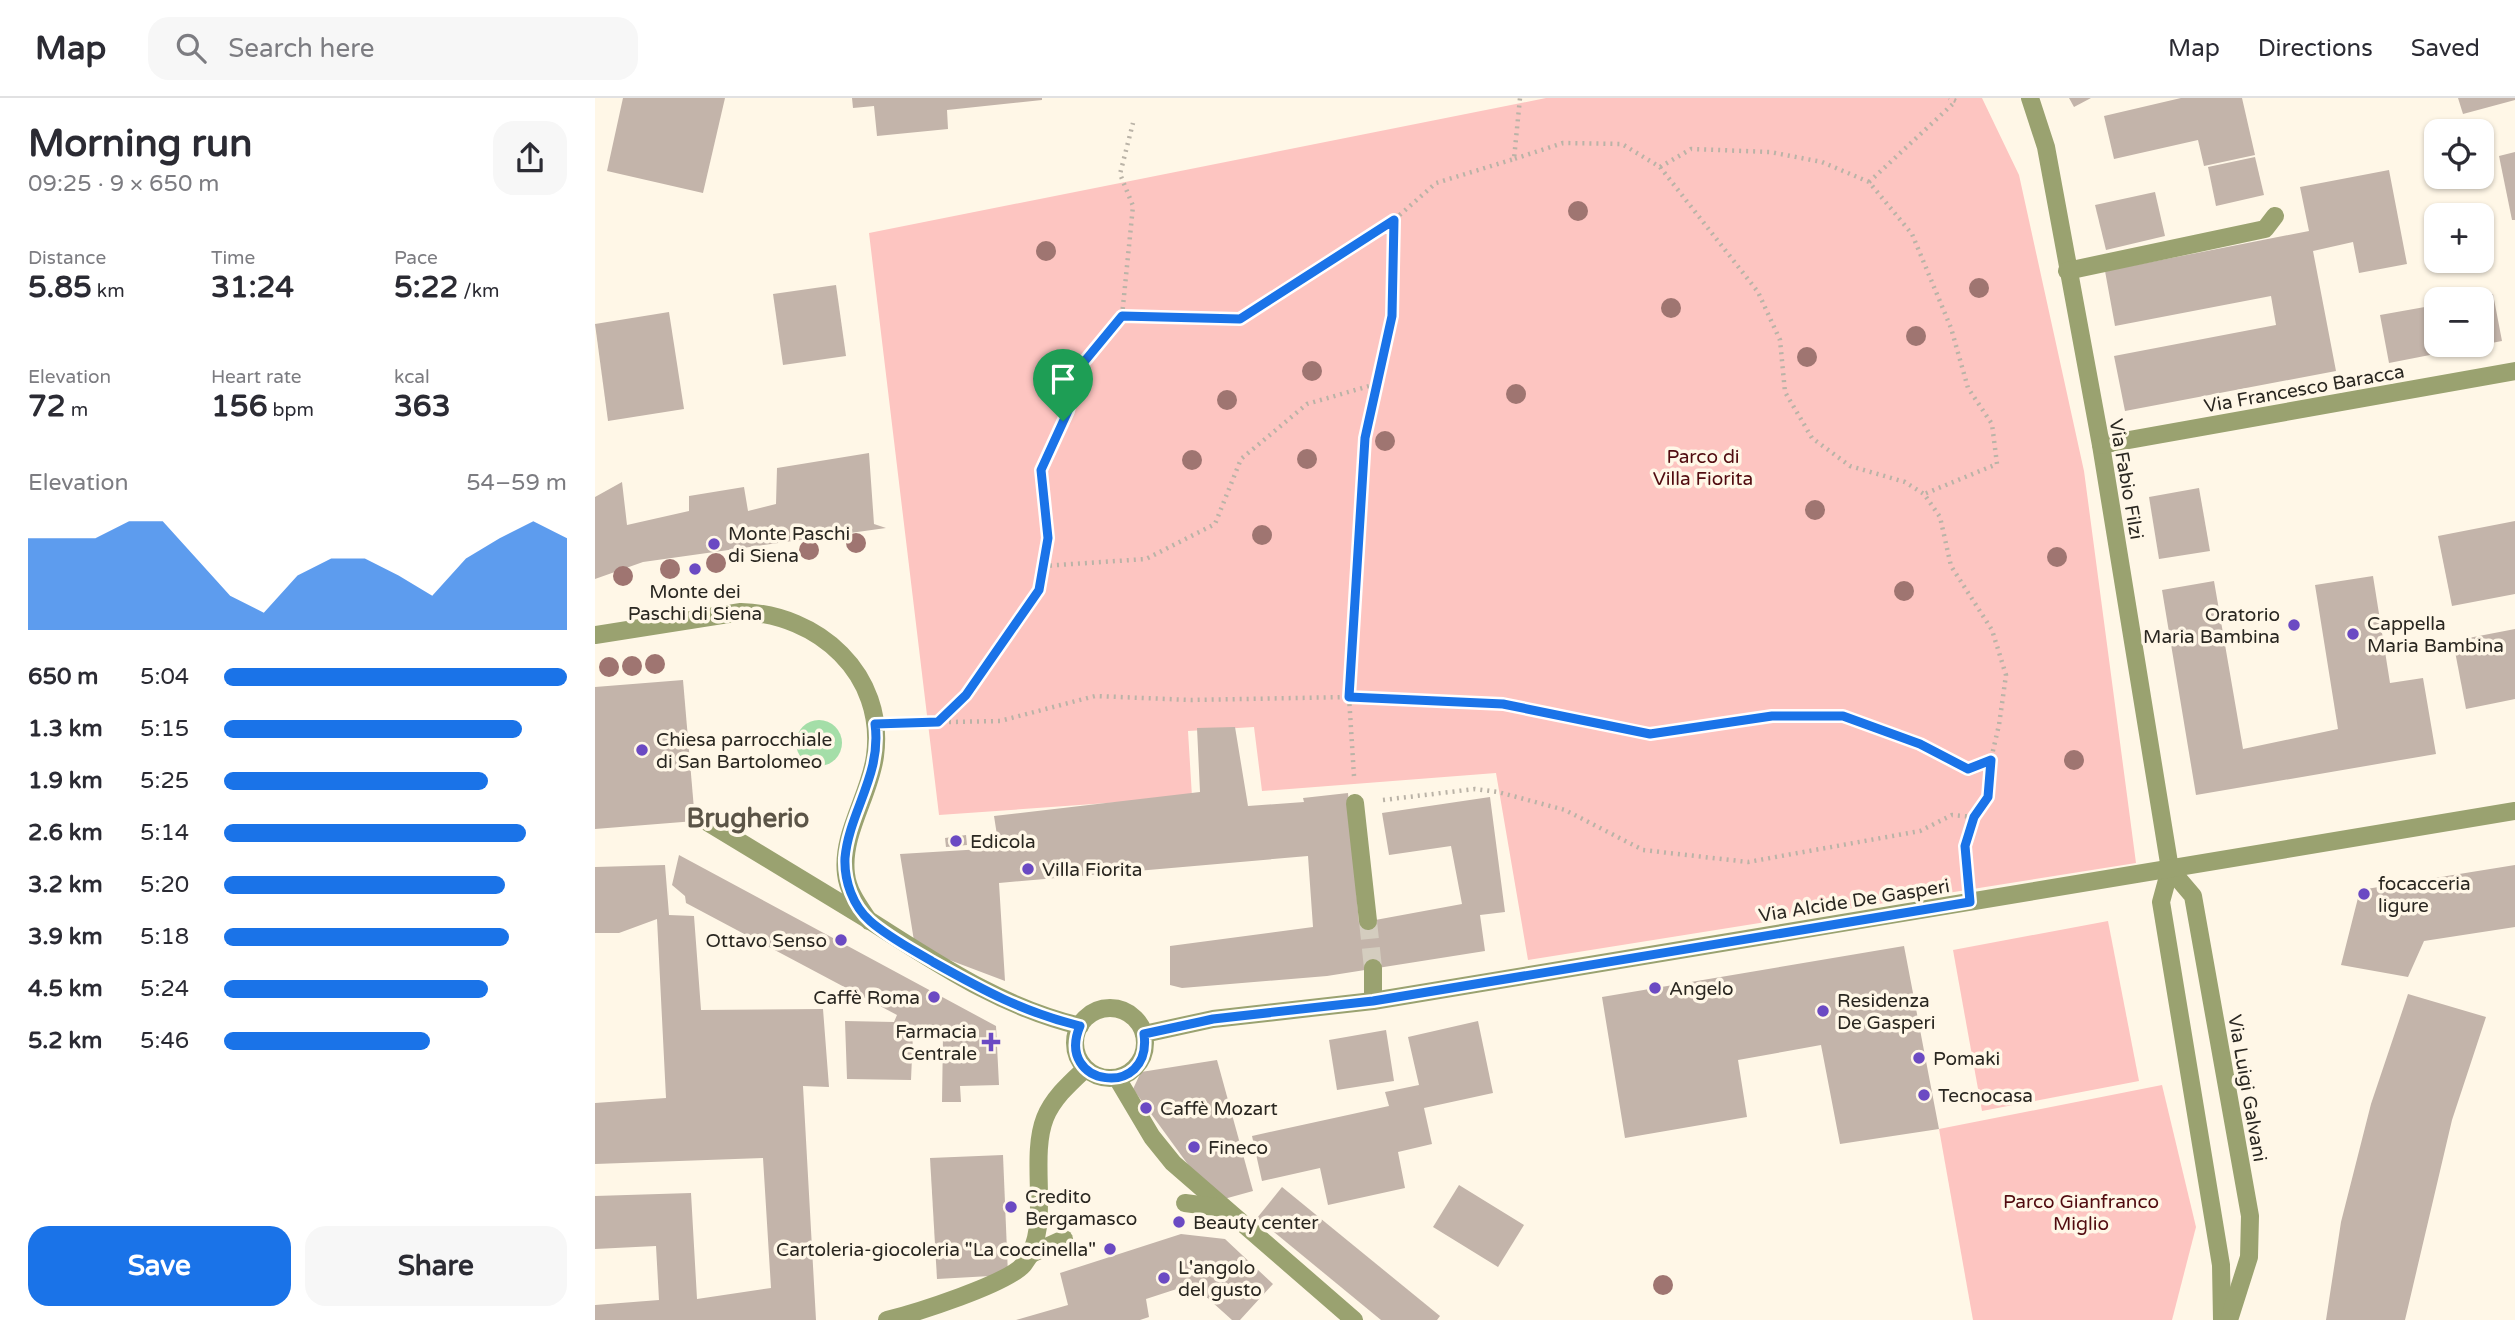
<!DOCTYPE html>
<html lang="en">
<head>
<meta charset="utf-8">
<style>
  body { margin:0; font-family:"Varela Round",sans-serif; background:#f7f7f7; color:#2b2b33; height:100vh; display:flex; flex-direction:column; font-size:26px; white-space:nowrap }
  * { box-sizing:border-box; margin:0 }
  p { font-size:23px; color:#7c7c81 }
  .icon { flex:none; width:38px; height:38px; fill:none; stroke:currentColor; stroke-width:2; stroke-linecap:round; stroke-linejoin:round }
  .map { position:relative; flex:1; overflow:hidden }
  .side { display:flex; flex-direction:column; background:#fff; width:595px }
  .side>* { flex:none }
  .controls { position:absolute; left:1829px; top:21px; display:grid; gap:14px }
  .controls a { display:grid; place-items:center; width:70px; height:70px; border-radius:14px; background:#fff; box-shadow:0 2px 5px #0004; font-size:35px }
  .pin { position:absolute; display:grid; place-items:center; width:60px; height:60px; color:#fff; margin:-72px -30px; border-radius:50% 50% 50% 0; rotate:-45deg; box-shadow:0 0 7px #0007 }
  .pin .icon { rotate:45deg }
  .round { display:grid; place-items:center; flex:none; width:74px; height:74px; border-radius:21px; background:#f7f7f7 }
  .headline { display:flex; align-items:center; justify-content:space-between; height:119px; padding:0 28px }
  h1 { font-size:38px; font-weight:800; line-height:52px }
  .stats { display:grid; grid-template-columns:repeat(3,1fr); gap:10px; height:119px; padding:7px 28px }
  .stats div { display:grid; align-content:center }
  .stats b { font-size:30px; font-weight:800 }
  .stats small { font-size:19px; font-weight:400 }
  .stats p { font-size:19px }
  .chart { height:196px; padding:14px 28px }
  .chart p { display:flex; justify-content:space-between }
  .chart svg { width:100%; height:126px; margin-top:7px; fill:#1a73e8; opacity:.7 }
  .action { display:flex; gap:14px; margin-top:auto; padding:14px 28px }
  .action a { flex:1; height:80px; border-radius:21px; background:#1a73e8; color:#fff; font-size:28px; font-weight:800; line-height:80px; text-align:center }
  .action a+a { background:#f7f7f7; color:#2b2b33 }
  ul { padding:0 28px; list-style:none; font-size:23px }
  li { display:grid; grid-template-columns:112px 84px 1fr; align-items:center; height:52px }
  li i { height:18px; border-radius:9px; background:#1a73e8 }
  header { display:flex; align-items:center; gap:42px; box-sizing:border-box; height:98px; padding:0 35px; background:#fff; border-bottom:2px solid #e1e1e2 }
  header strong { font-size:33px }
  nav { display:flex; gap:38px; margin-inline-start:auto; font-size:24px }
  .search { width:490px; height:63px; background:#f7f7f7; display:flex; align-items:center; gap:18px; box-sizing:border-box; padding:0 24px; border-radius:21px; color:#7c7c81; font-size:26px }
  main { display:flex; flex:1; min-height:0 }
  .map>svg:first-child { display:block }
  .green { fill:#fdc5c1 }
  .water { fill:#a4dea8 }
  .building { fill:#c3b4aa }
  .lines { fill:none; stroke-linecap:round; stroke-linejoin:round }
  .minor-tunnel { stroke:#d4cdbf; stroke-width:18; stroke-dasharray:18 9; stroke-linecap:butt }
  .path { stroke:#bab3a7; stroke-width:4.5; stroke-dasharray:2 5; stroke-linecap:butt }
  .minor { stroke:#9aa270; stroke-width:18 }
  .tree { fill:#9f7571 }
  .route-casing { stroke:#fff; stroke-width:14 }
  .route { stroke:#1a73e8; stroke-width:9 }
  .poi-dot { fill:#6b4ac3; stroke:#fff7e7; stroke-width:2.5 }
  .labels { text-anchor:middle; stroke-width:7; stroke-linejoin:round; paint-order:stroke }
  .street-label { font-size:19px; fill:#2a2721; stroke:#fff7e7 }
  .park-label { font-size:19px; fill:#510b10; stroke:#fff7e7 }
  .poi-label { font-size:19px; fill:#2a2721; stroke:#fff7e7; text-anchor:start }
  .district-label { font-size:26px; font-weight:bold; fill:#5b5447; stroke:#fff7e7 }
</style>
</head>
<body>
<header>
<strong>Map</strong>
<div class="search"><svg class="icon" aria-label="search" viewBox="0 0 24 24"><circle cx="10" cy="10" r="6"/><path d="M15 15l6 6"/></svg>Search here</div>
<nav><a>Map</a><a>Directions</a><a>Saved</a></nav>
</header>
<main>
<section class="side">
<div class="headline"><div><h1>Morning run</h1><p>09:25 · 9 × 650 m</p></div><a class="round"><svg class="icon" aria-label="share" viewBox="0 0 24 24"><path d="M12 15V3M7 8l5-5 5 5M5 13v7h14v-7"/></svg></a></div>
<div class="stats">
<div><p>Distance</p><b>5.85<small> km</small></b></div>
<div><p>Time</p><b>31:24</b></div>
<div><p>Pace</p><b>5:22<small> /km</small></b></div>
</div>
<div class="stats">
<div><p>Elevation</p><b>72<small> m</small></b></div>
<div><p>Heart rate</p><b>156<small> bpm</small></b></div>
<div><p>kcal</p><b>363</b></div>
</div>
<div class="chart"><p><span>Elevation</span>54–59 m</p>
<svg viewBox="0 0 160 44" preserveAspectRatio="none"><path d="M0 44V12L10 12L20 12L30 6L40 6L50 19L60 32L70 38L80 25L90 19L100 19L110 25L120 32L130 19L140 12L150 6L160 12V44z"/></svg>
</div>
<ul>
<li><b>650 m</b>5:04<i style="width:100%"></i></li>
<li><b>1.3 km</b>5:15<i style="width:87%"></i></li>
<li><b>1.9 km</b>5:25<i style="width:77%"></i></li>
<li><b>2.6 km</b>5:14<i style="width:88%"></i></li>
<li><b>3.2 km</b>5:20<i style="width:82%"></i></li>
<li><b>3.9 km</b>5:18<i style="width:83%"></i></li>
<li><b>4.5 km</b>5:24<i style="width:77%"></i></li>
<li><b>5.2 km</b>5:46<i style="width:60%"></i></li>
</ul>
<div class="action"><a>Save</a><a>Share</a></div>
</section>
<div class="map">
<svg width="1920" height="1222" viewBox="0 0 1920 1222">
  <rect width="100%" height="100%" fill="#fff7e7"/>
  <g class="green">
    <polygon points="951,0 1387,0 1424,77 1489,373 1541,765 933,862 901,675 667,693 659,629 593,633 597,699 344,717 274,135"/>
    <polygon points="1513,823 1544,983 1387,1013 1358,852"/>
    <polygon points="1567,987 1601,1129 1577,1222 1378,1222 1344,1031"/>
  </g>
  <circle class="water" cx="224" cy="645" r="23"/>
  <g class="building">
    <polygon points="28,0 130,0 108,95 12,73"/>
    <polygon points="257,0 447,0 447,2 352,12 353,31 282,38 279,8 258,10"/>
    <polygon points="1474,0 1496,0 1479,9"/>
    <polygon points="1586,0 1647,0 1660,57 1609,68 1603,42 1519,61 1509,18"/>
    <polygon points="1863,0 1920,0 1920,2 1868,16"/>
    <polygon points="1920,54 1920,122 1917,122 1904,58"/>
    <polygon points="1660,59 1669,97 1621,108 1613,69"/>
    <polygon points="1794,72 1812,166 1764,175 1758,144 1718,153 1741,273 1530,313 1519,258 1681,227 1676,198 1520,228 1510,173 1714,133 1705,89"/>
    <polygon points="1560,94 1570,138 1511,152 1500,107"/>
    <polygon points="241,187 251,258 188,267 178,196"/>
    <polygon points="1898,196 1907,243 1886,247 1886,201 1877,200"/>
    <polygon points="1841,207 1841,247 1881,248 1794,265 1785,217"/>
    <polygon points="74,214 89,311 13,323 0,226"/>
    <polygon points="274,355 279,426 291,430 48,464 0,481 0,399 27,384 32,427 94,413 94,398 149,389 153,413 181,406 182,370"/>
    <polygon points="1604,390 1615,453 1564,461 1554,399"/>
    <polygon points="1920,423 1920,496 1857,508 1843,438"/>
    <polygon points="1778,478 1795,585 1828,580 1841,656 1601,697 1567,492 1619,483 1648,651 1743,631 1720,487"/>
    <polygon points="1920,531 1920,601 1871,611 1858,543"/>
    <polygon points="88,582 100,723 0,731 0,589"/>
    <polygon points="640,629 653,708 709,704 708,700 753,695 764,825 867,806 856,748 794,757 787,715 895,699 910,814 885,817 890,853 732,878 587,890 575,887 575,848 718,829 713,758 404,785 410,883 320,849 305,756 404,750 399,718 605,694 602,630"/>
    <polygon points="371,737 372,747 351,749 350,740"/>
    <polygon points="84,757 401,928 404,987 365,988 366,1004 347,1004 348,936 318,936 316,982 252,981 250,923 299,924 302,917 91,805 90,798 77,787"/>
    <polygon points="70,767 74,817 99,818 106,912 228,911 234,989 208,988 221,1222 0,1222 0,1207 64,1202 61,1148 0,1151 0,1098 96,1095 102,1201 176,1190 168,1060 0,1066 0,1005 71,1000 62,821 24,835 0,835 0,769"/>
    <polygon points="1920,767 1920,829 1829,843 1813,879 1746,867 1765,792"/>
    <polygon points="1309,848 1344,1031 1245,1046 1226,947 1143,962 1152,1019 1030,1040 1007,899"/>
    <polygon points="1813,896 1891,919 1857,1022 1810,1222 1731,1222 1746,1124 1776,1006"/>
    <polygon points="883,923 898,995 829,1010 837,1046 803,1054 810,1090 733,1107 725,1070 667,1083 657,1038 794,1008 790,994 824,987 813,939"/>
    <polygon points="791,932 799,983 742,992 734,942"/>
    <polygon points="622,962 658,1093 629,1101 613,1094 538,991 546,974"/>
    <polygon points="408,1057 413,1177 342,1181 335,1060"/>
    <polygon points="864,1087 929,1127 903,1169 838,1129"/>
    <polygon points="687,1089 845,1218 842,1222 786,1222 662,1120"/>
    <polygon points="586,1136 630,1141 678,1186 645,1222 637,1222 597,1186 551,1201 554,1219 545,1222 421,1222 473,1207 465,1175"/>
  </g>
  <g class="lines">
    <polyline class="minor-tunnel" points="773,823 778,870"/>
    <g class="path">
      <polyline points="1065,69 1096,51 1175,54 1227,64 1274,84 1317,136 1356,230 1373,290 1397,326 1402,366 1329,396"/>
      <polyline points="1274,84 1361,3 1354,0"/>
      <polyline points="527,218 538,108 525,76 538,25"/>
      <polyline points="448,468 551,461 620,426 646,361 712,306 781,286"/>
      <polyline points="343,623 371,597 444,492 453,440 446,372 473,313 484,269 527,218 645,221 799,123"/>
      <polyline points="305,625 405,623 500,598 596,602 754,599 908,606 1055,636 1177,618 1248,618 1325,646 1373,671 1396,661 1404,627 1411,577 1397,532 1356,468 1345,419 1329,396 1310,384 1255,368 1217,340 1190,294 1185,242 1163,194 1065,69 1027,46 968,45 919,61"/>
      <polyline points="759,678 754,599 770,340 797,218 799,122 841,85 919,61 925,0"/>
      <polyline points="788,702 880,691 903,694 970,712 1048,752 1153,764 1325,733 1357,717 1379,719"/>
      <polyline points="1373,777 1370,748 1379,719 1393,699 1396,661"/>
    </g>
    <g class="minor">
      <polyline points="1435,0 1451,49 1506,347 1575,771 1566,804 1626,1167 1627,1222"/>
      <polyline points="1472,173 1670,131 1680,118"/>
      <polyline points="1506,347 1920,273"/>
      <path d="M0 537 146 514C223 516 291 576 280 658 275 697 246 736 251 776 253 794 264 808 274 823"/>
      <polyline points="760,705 773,823"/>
      <path d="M99 716C157 751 215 786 272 821 342 865 403 908 485 928"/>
      <polyline points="1575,771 1598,798 1655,1118 1654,1159 1634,1222"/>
      <polyline points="778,870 778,903"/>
      <circle cx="515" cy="945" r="35"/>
      <polyline points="549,936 618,921 778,903 1920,713"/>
      <polyline points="522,980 557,1039 578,1065 759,1222"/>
      <polyline points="590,1105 628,1110"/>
      <polyline points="436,1156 469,1141"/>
      <path d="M292 1222C320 1215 413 1186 429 1166 458 1131 433 1063 450 1020 458 1000 475 985 490 971"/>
    </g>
  </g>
  <g class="tree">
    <circle cx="983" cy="113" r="10"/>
    <circle cx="451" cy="153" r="10"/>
    <circle cx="1384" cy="190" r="10"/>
    <circle cx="1076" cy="210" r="10"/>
    <circle cx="1321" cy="238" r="10"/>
    <circle cx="1212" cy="259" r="10"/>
    <circle cx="717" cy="273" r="10"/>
    <circle cx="921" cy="296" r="10"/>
    <circle cx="632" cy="302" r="10"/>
    <circle cx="790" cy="343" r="10"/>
    <circle cx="712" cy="361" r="10"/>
    <circle cx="597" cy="362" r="10"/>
    <circle cx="1220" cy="412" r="10"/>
    <circle cx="667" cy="437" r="10"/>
    <circle cx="261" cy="445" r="10"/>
    <circle cx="214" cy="452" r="10"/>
    <circle cx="1462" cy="459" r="10"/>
    <circle cx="121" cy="465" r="10"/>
    <circle cx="75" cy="471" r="10"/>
    <circle cx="28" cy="478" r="10"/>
    <circle cx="1309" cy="493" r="10"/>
    <circle cx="60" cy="566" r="10"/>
    <circle cx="37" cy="568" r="10"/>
    <circle cx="14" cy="569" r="10"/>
    <circle cx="1479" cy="662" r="10"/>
    <circle cx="1068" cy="1187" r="10"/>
  </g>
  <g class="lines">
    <g class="route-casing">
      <path id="route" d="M799 122 797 218 770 340 754 599 908 606 1055 636 1177 618H1248L1325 646 1373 671 1396 662 1393 699 1379 719 1370 748 1375 804 778 903 618 921 549 936C558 1002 459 989 485 928 428 914 388 892 338 864 318 852 293 839 275 823 258 808 249 783 250 760 254 714 287 677 280 626L343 624 371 597 444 492 453 440 446 372 473 313 484 270 527 218 645 221Z"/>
    </g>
    <use href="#route" class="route"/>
  </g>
  <g class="poi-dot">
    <circle cx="119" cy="446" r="7"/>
    <circle cx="100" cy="471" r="7"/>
    <circle cx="1699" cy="527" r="7"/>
    <circle cx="1758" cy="536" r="7"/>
    <circle cx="47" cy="652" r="7"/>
    <circle cx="361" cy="743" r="7"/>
    <circle cx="433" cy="771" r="7"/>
    <circle cx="1769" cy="796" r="7"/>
    <circle cx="246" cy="842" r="7"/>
    <circle cx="1060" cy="890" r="7"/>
    <circle cx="339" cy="899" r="7"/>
    <circle cx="1228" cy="913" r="7"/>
    <path d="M392.5 933.5h7v7h7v7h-7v7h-7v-7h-7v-7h7z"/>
    <circle cx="1324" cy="960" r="7"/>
    <circle cx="1329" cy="997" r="7"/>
    <circle cx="551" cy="1010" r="7"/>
    <circle cx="599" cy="1049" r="7"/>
    <circle cx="416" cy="1109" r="7"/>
    <circle cx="584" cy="1124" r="7"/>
    <circle cx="515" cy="1151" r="7"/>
    <circle cx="569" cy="1180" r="7"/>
  </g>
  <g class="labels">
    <g class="street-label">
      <text transform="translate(1709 290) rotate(-10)" y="7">Via Francesco Baracca</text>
      <text transform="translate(1532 381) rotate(80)" y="7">Via Fabio Filzi</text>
      <text transform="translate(1259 802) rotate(-9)" y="7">Via Alcide De Gasperi</text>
      <text transform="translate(1653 990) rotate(80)" y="7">Via Luigi Galvani</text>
    </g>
    <g class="park-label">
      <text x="1108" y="365">Parco di<tspan x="1108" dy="22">Villa Fiorita</tspan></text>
      <text x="1486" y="1110">Parco Gianfranco<tspan x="1486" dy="22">Miglio</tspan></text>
    </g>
    <g class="poi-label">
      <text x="133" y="442">Monte Paschi<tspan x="133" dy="22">di Siena</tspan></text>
      <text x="100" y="500" text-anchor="middle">Monte dei<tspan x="100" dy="22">Paschi di Siena</tspan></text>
      <text x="1685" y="523" text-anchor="end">Oratorio<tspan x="1685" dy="22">Maria Bambina</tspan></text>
      <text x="1772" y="532">Cappella<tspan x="1772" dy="22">Maria Bambina</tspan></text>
      <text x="61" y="648">Chiesa parrocchiale<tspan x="61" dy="22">di San Bartolomeo</tspan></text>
      <text x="375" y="750">Edicola</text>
      <text x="447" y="778">Villa Fiorita</text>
      <text x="1783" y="792">focacceria<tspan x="1783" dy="22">ligure</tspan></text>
      <text x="232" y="849" text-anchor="end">Ottavo Senso</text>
      <text x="1074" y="897">Angelo</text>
      <text x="325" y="906" text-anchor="end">Caffè Roma</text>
      <text x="1242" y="909">Residenza<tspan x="1242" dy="22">De Gasperi</tspan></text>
      <text x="382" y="940" text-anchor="end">Farmacia<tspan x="382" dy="22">Centrale</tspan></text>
      <text x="1338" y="967">Pomaki</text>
      <text x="1343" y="1004">Tecnocasa</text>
      <text x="565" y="1017">Caffè Mozart</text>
      <text x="613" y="1056">Fineco</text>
      <text x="430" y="1105">Credito<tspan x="430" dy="22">Bergamasco</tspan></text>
      <text x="598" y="1131">Beauty center</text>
      <text x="501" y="1158" text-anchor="end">Cartoleria-giocoleria "La coccinella"</text>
      <text x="583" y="1176">L'angolo<tspan x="583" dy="22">del gusto</tspan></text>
    </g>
    <g class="district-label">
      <text x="153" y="729">Brugherio</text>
    </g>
  </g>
</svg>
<div class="controls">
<a><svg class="icon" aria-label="locate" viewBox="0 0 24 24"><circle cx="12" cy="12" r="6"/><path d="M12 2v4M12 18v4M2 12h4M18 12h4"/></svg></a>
<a>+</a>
<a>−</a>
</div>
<div class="pin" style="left:468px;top:323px;background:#1e9e55"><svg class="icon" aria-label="arrive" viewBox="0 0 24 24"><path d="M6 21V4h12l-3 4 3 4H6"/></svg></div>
</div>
</main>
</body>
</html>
